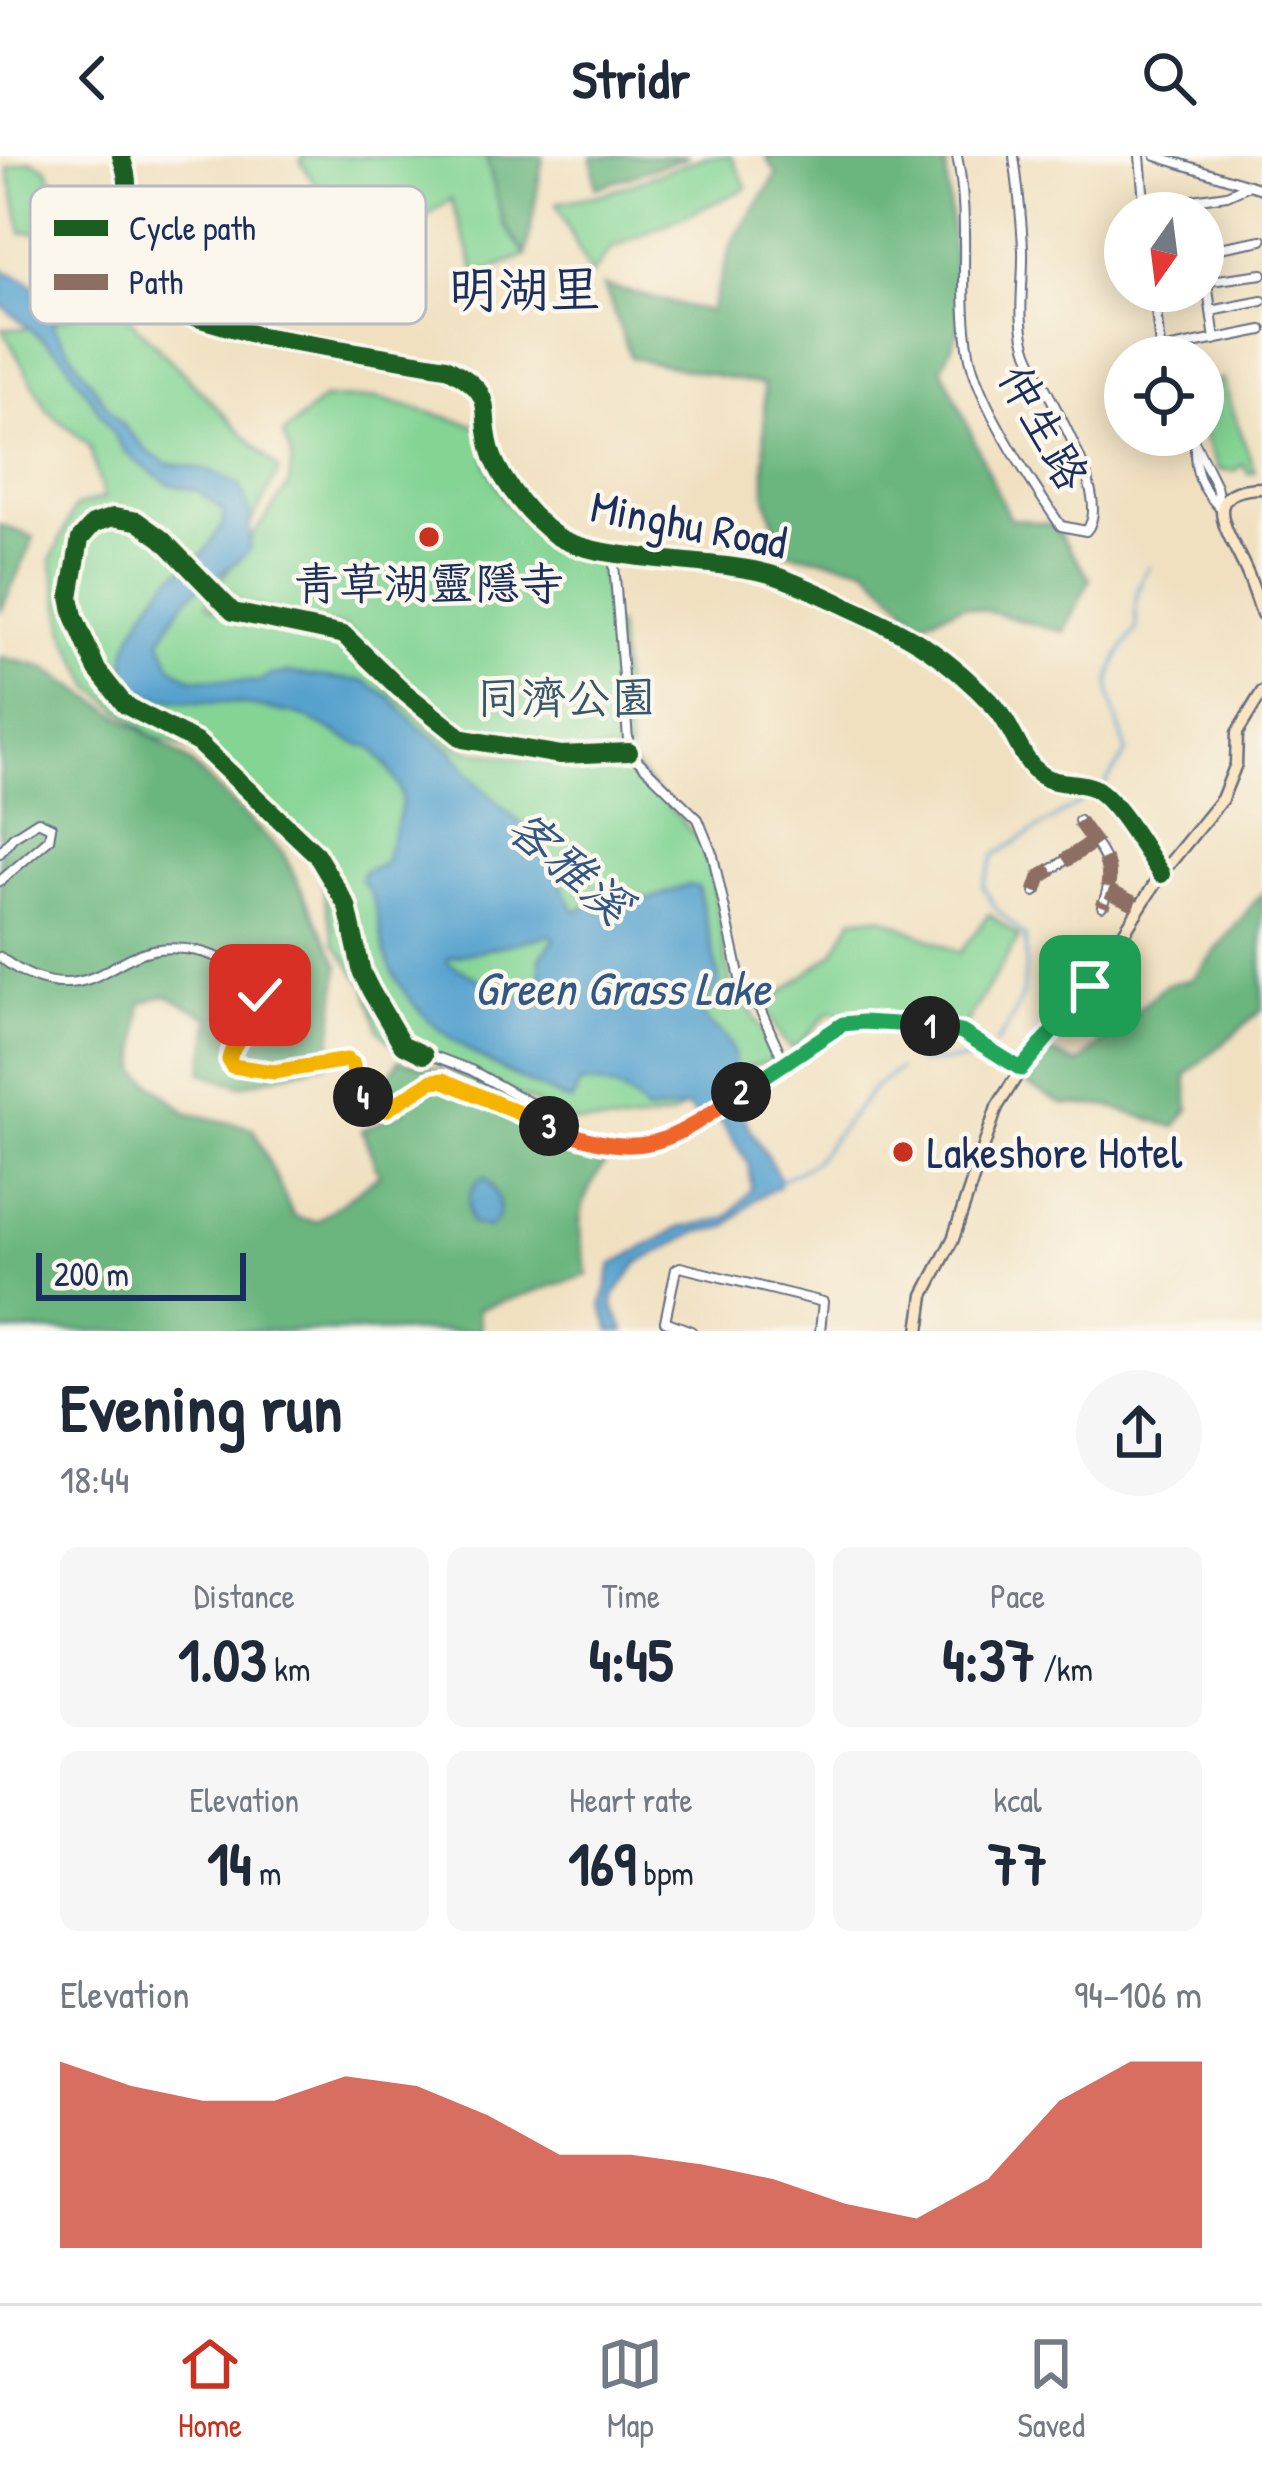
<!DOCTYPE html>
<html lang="en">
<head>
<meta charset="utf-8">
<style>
  body { margin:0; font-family:"Patrick Hand","LXGW WenKai TC",sans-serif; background:#f6f6f7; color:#1f2937; height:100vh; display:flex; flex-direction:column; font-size:45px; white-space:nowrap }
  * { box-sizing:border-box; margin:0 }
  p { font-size:39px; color:#747a83 }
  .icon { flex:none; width:66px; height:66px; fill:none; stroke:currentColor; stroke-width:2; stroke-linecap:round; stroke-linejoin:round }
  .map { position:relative; height:1175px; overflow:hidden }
  .drawer { display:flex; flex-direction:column; background:#fff; flex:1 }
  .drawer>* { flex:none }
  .needle { width:78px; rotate:194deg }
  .controls { position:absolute; left:1104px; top:36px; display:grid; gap:24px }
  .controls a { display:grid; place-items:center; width:120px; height:120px; border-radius:50%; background:#fff; box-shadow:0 6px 30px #0003; font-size:60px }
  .scale { position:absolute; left:36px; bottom:30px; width:210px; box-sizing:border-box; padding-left:12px; border:6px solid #1b2f5e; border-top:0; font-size:33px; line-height:42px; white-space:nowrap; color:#1b2f5e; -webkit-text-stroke:9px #fbf7ec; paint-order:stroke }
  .pin { position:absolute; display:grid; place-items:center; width:102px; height:102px; color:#fff; margin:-51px; border-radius:24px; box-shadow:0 6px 18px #0006 }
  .km { position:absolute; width:60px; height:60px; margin:-30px; border-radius:50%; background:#222; color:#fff; font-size:33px; line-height:60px; text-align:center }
  .round { display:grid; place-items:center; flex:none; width:126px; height:126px; border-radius:63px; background:#f6f6f7 }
  .overview { display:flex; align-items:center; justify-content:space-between; height:204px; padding:0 60px }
  h1 { font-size:66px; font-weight:700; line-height:90px }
  .stats { display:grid; grid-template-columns:repeat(3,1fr); gap:18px; height:204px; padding:12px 60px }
  .stats div { display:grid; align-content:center; border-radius:18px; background:#f6f6f7; text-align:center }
  .stats b { font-size:60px; font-weight:700 }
  .stats small { font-size:33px; font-weight:400 }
  .stats p { font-size:33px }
  .chart { height:336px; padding:24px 60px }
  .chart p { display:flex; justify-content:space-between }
  .chart svg { width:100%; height:216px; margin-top:12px; fill:#c8321e; opacity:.7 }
  header { display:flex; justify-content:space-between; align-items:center; height:156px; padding:0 60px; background:#fff; font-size:54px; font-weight:700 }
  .dock { display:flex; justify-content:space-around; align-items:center; height:168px; border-top:3px solid #e0e1e3; background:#fff; font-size:33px; color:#747a83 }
  .dock a { display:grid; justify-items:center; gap:6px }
  .dock .current { color:#c8321e }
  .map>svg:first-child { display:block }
  .green { fill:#84d494; stroke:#508279; stroke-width:3 }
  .forest { fill:#6bb67e; stroke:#43726e; stroke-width:3 }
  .water { fill:#56a2ce; stroke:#386896; stroke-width:3; fill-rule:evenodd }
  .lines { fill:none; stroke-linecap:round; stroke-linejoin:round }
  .stream { stroke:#56a2ce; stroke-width:3 }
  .street-casing { stroke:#666d80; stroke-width:12 }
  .secondary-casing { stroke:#666d80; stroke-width:15 }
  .street { stroke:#fff; stroke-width:8 }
  .secondary { stroke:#fbe6c3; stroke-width:10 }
  .quiet { stroke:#8d6e63; stroke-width:15; stroke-dasharray:30 15; stroke-linecap:butt }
  .cycleway-casing { stroke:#fbf7ec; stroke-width:26 }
  .cycleway { stroke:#1b5e20; stroke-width:18 }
  .split-1-casing { stroke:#fff; stroke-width:24 }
  .split-2-casing { stroke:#fff; stroke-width:24 }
  .split-3-casing { stroke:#fff; stroke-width:24 }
  .split-4-casing { stroke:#fff; stroke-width:24 }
  .split-5-casing { stroke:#fff; stroke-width:24 }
  .split-1 { stroke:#22a559; stroke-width:15 }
  .split-2 { stroke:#22a559; stroke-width:15 }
  .split-3 { stroke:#f0652b; stroke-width:15 }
  .split-4 { stroke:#f5b400; stroke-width:15 }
  .split-5 { stroke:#f5b400; stroke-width:15 }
  .poi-dot { fill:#c8321e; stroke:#fbf7ec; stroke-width:4.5 }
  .labels { text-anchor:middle; stroke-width:9; stroke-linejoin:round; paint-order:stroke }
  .street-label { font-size:45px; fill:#1b2f5e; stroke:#fbf7ec }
  .poi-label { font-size:45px; fill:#1b2f5e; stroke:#fbf7ec }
  .park-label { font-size:45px; fill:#35586c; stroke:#fbf7ec }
  .water-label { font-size:48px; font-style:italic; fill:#305785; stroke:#fbf7ec }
  .quarter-label { font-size:51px; fill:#1b2f5e; stroke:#fbf7ec }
  .key { fill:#fbf7ec; stroke:#b8bbc1; stroke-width:3 }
  .key-label { font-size:33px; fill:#1b2f5e }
</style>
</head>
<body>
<header><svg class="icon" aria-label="back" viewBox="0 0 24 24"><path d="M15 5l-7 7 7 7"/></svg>Stridr<svg class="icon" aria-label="search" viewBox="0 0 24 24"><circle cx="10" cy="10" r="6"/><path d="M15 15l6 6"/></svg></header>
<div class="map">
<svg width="1262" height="1175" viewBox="0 0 1262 1175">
  <rect width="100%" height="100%" fill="#fbf7ec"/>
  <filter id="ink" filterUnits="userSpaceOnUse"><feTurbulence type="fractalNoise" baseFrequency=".00833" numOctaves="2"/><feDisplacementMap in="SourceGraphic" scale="24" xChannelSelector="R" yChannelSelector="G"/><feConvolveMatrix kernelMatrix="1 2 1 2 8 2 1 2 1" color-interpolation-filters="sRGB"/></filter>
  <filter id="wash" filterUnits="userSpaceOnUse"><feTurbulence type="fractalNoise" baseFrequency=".004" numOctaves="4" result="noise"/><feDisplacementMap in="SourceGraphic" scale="48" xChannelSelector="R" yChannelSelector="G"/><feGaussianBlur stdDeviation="2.7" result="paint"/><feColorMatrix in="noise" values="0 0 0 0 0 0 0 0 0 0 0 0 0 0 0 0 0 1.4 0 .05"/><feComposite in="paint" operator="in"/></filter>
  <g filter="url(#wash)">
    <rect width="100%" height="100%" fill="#f0e0c0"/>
    <g class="green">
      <polygon points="302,0 486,0 504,68 526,99 477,120 451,43 411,72 326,46 301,6"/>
      <polygon points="707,0 731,0 747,32 611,93 591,119 556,47 604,38"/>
      <path d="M31 5C38 8 43 8 48 15 55 28 60 63 48 72 39 79 29 75 22 77L8 12Z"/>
      <path d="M108 132 120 153 279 314 222 423 289 329 292 302 283 279 323 243 378 242 484 272 487 310 507 348 532 375 602 400 608 469H617L629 596 561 599 509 590V583L470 577 450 565 346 472 239 447 219 426 207 448 236 466 342 488 433 574 466 594 559 609 630 605 707 694 732 836 748 849 776 904 746 911 671 960 624 968 573 966 475 918 397 894 379 874 365 829 335 788 318 711 195 595 152 580 92 531 66 480 51 404 75 351 104 342 89 289 48 255 2 172C36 177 86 160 108 132Z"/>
      <polygon points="1222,223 1255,316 1248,318 1243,308 1235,315 1218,313 1203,279 1203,235 1216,232 1215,225"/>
      <polygon points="989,758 1019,781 964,871 830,856 793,893 782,883 764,850 834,797 853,762 882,761 960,797"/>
    </g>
    <g class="forest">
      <polygon points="486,0 543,0 526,99 504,68"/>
      <polygon points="592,0 689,0 596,32"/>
      <polygon points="765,0 945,0 960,171 942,212 1009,362 1053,369 1090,423 1064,476 964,449 921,466 866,411 782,395 765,337 764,229 631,202 604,130 710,156 733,85 777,18"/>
      <polygon points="0,369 34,381 0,457"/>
      <path d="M0 501 43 511 186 603 283 697 339 809 329 906 241 930 202 917 211 862 166 839 141 847 137 915 187 957 253 972 294 1061 316 1066 379 1019 362 974 405 955 379 936 399 904 467 921 609 1001C577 1047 574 1065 588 1119L478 1153 481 1175H0Z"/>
      <polygon points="1262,737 1262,854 1186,919 1189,953 1175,971 1107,950 1063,948 1027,928 1049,895 1078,908 1166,829 1193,823"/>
    </g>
    <g class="water">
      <path d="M0 113 28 125 60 154 53 170 112 257 149 297 166 307 211 315 240 330 250 358V393C234 412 213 419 195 435 180 448 170 467 161 484L172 511 190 522 258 526 270 519 289 517 364 525 391 542 418 571 451 594 477 627 535 681 575 755 625 738 650 743 688 729 698 731 720 827 702 852C704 869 716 870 726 883 737 898 738 923 731 940L780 1022 779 1030 755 1043 726 1071 698 1076 638 1107 614 1140 613 1151 625 1175H611L602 1149 612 1109 679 1072 727 1062 751 1034 749 1008 712 953 699 961 687 951 646 957C629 934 608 927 580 927L572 945H568C498 912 417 880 387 803 377 777 382 744 361 725L363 716 385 707C399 647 420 647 371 591 343 588 321 561 286 556 272 554 255 550 241 548 213 545 154 549 133 528 108 502 151 441 171 422 181 412 198 404 207 393 213 384 213 378 222 371L224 356 199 335 169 328 138 307 124 294 62 199 0 148ZM551 779 555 783 540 801 541 839 514 842 448 807V802Z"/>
      <path d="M485 1021C498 1037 508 1059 488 1072L471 1067C467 1050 467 1030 485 1021Z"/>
    </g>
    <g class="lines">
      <g class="stream">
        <path d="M1103 631 1127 596C1109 534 1096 528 1137 472 1133 449 1136 429 1149 410"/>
        <path d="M995 888C1024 853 1028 825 1025 780L995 752 983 730 995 699 1095 637"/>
        <polyline points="918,907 983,903 1002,914"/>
        <polyline points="780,1025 813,1007 874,932 899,913"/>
      </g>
    </g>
  </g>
  <g filter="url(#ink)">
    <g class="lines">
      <g class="street-casing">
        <g id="street">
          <path d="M957 0C971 64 958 132 969 197 977 246 1032 328 1061 370L1086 375C1116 342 1042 234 1028 196 1016 163 1024 128 1023 94 1022 62 1018 31 1014 0"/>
          <polyline points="1140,0 1145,57"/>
          <polyline points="1156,0 1262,33"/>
          <polyline points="1179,46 1227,39 1249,29"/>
          <polyline points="1203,95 1262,84"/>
          <polyline points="1203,126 1262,118"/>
          <polyline points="1207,126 1215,184"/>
          <polyline points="1154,135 1161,201"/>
          <polyline points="1211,155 1262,145"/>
          <polyline points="1162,194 1262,174"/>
          <polyline points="1191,279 1216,330 1220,351"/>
          <path d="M1195 290C1194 316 1201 332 1219 351"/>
          <polyline points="613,395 629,596 698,663 713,700 743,836 760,853 785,908"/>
          <path d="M1079 665C1102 699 1119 708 1102 750"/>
          <polyline points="0,697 13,681 38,665 51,671 49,683 0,725"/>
          <polyline points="1108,735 1140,750"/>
          <polyline points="1035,736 1040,721 1093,686"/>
          <path d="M0 801C23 819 48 831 77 826 102 822 121 803 145 796 186 784 248 802 262 845 257 867 238 877 229 898L232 910C269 925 309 908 347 904L353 908C354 923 355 933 366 945 392 972 417 926 443 924 519 948 600 1014 682 978L843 868 863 866 954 873 1020 913"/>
          <polyline points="582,980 577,973 471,914 402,888 362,817 347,750 316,698 198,587 125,549 97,514 74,460 70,441 80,383 93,368 113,361 137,365 162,383 233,456 344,479 399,532 463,583 561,599 629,596"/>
          <polyline points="691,1175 665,1165 676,1113 680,1111 823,1146 820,1175"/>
        </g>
      </g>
      <g class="secondary-casing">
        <g id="secondary">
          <path d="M121 0C124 10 128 20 127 30 123 73 94 108 131 143L260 180 446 211C503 241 476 253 493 301 503 327 532 363 555 379 596 407 715 402 770 418 796 426 821 438 846 450 911 479 946 499 995 551 1013 570 1020 604 1041 619 1056 630 1077 624 1094 632 1117 644 1145 695 1161 718"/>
          <path d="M1262 332C1194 333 1230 378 1245 412 1252 427 1257 443 1262 458"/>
          <polyline points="919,1175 924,1139 953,1083 997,951 1021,913 1090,830 1161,718 1222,643 1236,608 1237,577 1262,536"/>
        </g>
      </g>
      <use href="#street" class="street"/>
      <use href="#secondary" class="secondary"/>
      <g class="quiet">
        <path d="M1079 665C1102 699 1119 708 1102 750"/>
        <polyline points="1108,735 1140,750"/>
        <polyline points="1035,736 1040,721 1093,686"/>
      </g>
      <g class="cycleway-casing">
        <g id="cycleway">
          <path d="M121 0C124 10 128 20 127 30 123 73 94 108 131 143L260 180 446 211C503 241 476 253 493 301 503 327 532 363 555 379 596 407 715 402 770 418 796 426 821 438 846 450 911 479 946 499 995 551 1013 570 1020 604 1041 619 1056 630 1077 624 1094 632 1117 644 1145 695 1161 718"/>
          <polyline points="424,899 402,888 371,835 362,817 347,750 316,698 198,587 125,549 97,514 74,460 70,441 80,383 93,368 113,361 137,365 162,383 233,456 344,479 399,532 463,583 561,599 629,596"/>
        </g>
      </g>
      <use href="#cycleway" class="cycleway"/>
    </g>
  </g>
  <g class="lines" filter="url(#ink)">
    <g class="split-1-casing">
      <polyline id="split-1" points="930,870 962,876 1021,913 1090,830"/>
    </g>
    <g class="split-2-casing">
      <polyline id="split-2" points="741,936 843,868 863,866 930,870"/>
    </g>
    <g class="split-3-casing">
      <path id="split-3" d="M549 970C641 1006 666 990 741 936"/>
    </g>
    <g class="split-4-casing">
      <polyline id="split-4" points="363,941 375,952 386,954 432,925 443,924 549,970"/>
    </g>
    <g class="split-5-casing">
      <path id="split-5" d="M260 839C263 866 234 878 229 904L232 910 274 916 347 904 353 908 354 926 363 941"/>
    </g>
    <use href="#split-1" class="split-1"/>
    <use href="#split-2" class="split-2"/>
    <use href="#split-3" class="split-3"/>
    <use href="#split-4" class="split-4"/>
    <use href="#split-5" class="split-5"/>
  </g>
  <g class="poi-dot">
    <circle cx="429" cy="381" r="12"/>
    <circle cx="903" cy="996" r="12"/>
  </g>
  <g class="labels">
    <g class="street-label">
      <text transform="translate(1044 271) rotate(61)" y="16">仲生路</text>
      <text transform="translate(689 368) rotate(11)" y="16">Minghu Road</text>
    </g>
    <g class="poi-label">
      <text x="429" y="443">青草湖靈隱寺</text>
      <text x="927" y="1012" text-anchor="start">Lakeshore Hotel</text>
    </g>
    <g class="park-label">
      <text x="566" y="557">同濟公園</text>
    </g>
    <g class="water-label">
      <text transform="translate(570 710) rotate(41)" y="17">客雅溪</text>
      <text x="622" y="849">Green Grass Lake</text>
    </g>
    <g class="quarter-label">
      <text x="524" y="151">明湖里</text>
    </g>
  </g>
  <rect x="30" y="30" width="396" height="138" rx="18" class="key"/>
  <rect x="54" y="64" width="54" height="16" fill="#1b5e20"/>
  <rect x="54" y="118" width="54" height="16" fill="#8d6e63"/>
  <g class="key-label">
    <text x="129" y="84">Cycle path</text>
    <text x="129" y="138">Path</text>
  </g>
</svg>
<div class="controls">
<a><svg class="needle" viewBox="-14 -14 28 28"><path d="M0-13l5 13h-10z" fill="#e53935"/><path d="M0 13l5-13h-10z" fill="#747a83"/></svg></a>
<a><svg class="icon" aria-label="locate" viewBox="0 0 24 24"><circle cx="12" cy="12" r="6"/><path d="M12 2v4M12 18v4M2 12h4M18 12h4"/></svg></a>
</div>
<div class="scale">200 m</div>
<div class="pin" style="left:1090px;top:830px;background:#1e9e55"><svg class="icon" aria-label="arrive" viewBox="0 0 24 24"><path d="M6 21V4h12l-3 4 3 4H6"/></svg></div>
<div class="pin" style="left:260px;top:839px;background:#d93025"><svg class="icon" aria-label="check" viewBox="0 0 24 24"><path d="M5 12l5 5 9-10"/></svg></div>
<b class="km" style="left:930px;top:870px">1</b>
<b class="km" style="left:741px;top:936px">2</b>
<b class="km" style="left:549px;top:970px">3</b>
<b class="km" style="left:363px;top:941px">4</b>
</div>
<section class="drawer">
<div class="overview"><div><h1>Evening run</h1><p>18:44</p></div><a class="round"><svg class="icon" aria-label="share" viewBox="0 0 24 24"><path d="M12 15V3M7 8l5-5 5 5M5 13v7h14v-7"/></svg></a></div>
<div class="stats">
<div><p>Distance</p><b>1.03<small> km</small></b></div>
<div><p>Time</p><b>4:45</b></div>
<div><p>Pace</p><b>4:37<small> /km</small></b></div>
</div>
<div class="stats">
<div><p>Elevation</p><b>14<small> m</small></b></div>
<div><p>Heart rate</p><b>169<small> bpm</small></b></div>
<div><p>kcal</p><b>77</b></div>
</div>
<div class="chart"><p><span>Elevation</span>94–106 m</p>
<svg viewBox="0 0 160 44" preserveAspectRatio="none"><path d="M0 44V6L10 11L20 14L30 14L40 9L50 11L60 17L70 25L80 25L90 27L100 30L110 35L120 38L130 30L140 14L150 6L160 6V44z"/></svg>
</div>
</section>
<nav class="dock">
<a class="current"><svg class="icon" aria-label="home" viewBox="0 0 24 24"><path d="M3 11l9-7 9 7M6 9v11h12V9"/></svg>Home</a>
<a><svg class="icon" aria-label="map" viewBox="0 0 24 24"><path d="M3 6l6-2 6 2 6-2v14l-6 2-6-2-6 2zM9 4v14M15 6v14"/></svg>Map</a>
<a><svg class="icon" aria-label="saved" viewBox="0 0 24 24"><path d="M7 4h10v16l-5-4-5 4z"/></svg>Saved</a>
</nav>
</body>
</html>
